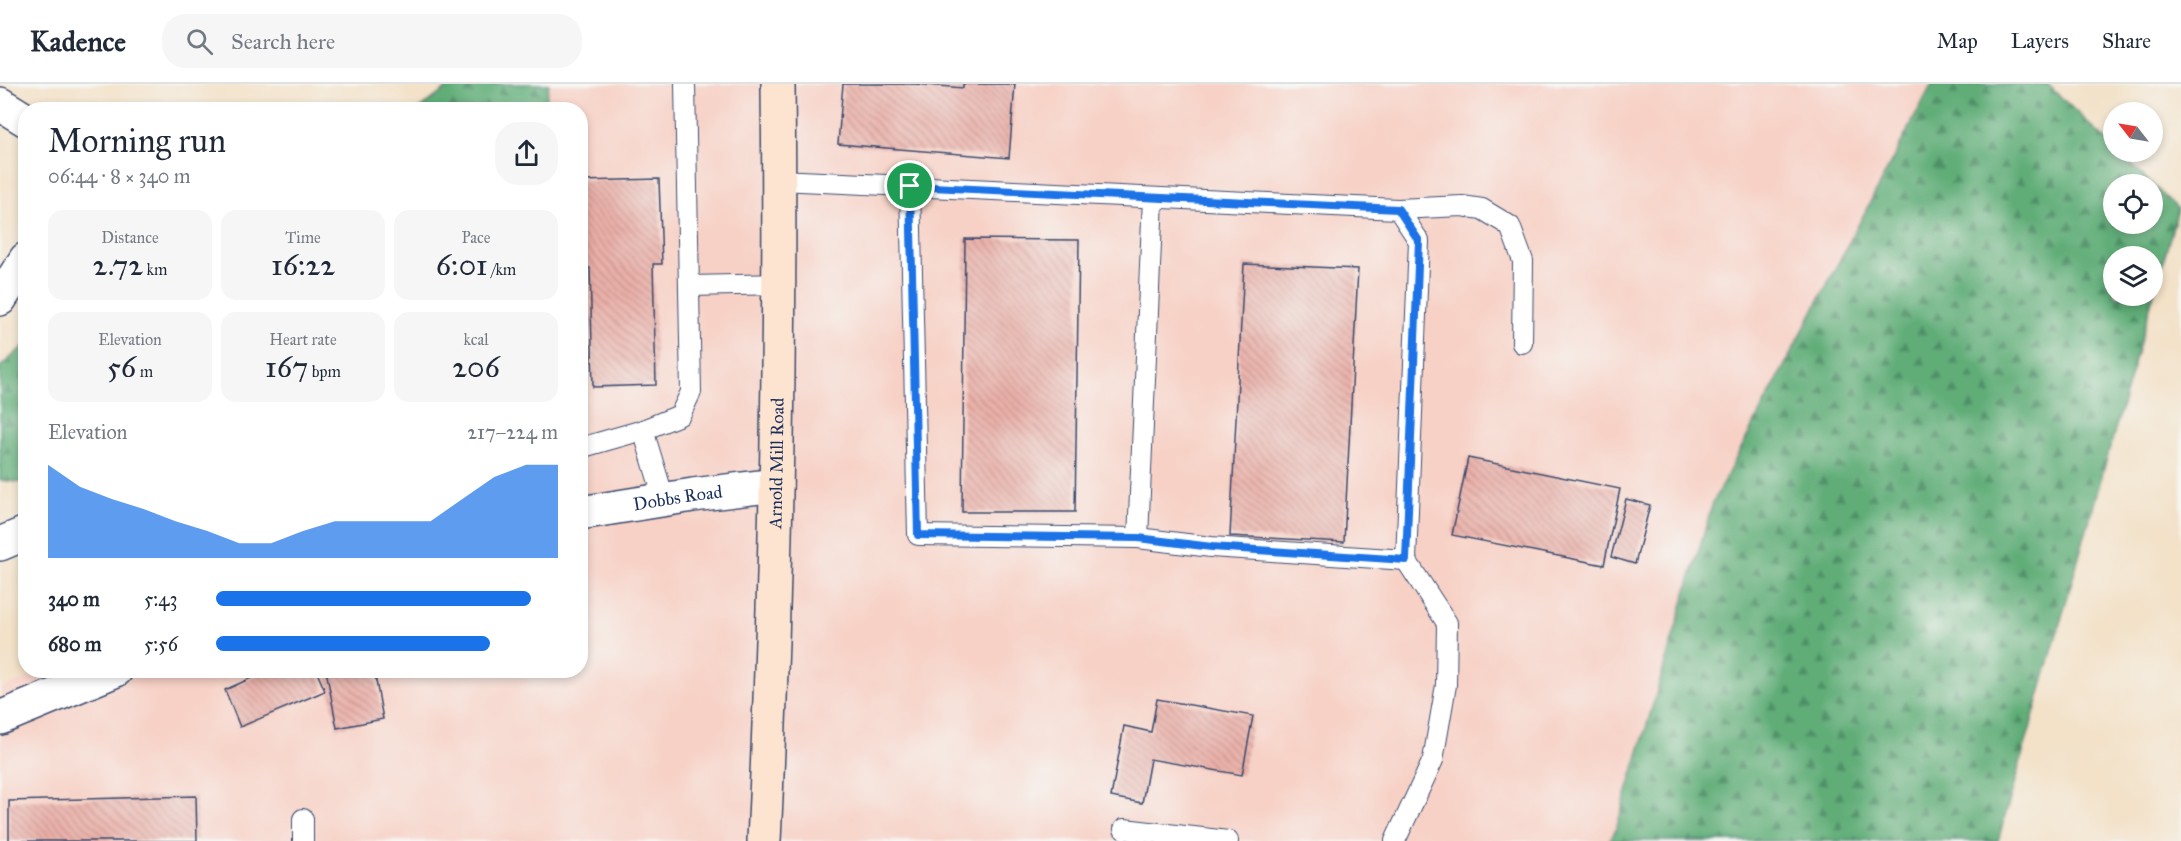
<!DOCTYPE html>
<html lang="en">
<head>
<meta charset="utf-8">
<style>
  body { margin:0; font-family:"IM FELL Great Primer",serif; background:#f6f6f7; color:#1f2937; height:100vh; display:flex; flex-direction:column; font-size:22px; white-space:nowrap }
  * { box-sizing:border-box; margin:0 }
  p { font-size:20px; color:#747a83 }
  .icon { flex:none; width:33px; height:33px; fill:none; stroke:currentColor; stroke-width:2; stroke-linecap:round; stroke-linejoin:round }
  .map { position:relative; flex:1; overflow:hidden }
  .sheet { position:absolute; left:18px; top:18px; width:570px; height:576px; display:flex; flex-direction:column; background:#fff; border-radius:24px; box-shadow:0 3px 9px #0003 }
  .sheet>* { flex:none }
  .needle { width:39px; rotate:301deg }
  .tools { position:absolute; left:2103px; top:18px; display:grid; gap:12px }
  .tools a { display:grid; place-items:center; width:60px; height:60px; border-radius:50%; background:#fff; box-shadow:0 3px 9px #0003; font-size:30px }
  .pin { position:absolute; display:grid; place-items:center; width:51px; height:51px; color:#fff; margin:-26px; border:3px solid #fff; border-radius:50%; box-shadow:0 2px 6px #0007 }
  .round { display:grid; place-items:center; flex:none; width:63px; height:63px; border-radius:24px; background:#f6f6f7 }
  .head { display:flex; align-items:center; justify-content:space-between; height:102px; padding:0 30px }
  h1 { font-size:33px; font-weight:600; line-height:45px }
  .figures { display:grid; grid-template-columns:repeat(3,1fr); gap:9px; height:102px; padding:6px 30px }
  .figures div { display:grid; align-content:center; border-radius:15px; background:#f6f6f7; text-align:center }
  .figures b { font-size:30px; font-weight:600 }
  .figures small { font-size:16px; font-weight:400 }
  .figures p { font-size:16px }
  .chart { height:168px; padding:12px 30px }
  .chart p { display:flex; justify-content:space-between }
  .chart svg { width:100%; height:108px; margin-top:6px; fill:#1a73e8; opacity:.7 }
  ul { padding:0 30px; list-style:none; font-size:20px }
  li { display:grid; grid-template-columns:96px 72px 1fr; align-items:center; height:45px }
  li i { height:15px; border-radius:8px; background:#1a73e8 }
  header { display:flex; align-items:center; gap:36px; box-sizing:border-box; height:84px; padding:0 30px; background:#fff; border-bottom:2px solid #e0e1e3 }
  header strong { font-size:28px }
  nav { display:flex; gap:33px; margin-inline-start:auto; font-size:21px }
  .search { width:420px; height:54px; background:#f6f6f7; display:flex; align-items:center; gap:15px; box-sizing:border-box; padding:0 21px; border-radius:24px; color:#747a83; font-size:22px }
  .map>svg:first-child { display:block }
  .built { fill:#f7d1c6 }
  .forest { fill:url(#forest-firs); stroke:#3e6e6b; stroke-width:1.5; fill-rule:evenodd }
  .building { fill:url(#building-back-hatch) }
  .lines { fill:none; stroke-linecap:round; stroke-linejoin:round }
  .lane-casing { stroke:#3b4a6e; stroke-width:22 }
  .street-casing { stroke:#3b4a6e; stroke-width:36 }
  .secondary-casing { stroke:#3b4a6e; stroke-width:36 }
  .lane { stroke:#fff; stroke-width:20 }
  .street { stroke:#fff; stroke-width:33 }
  .secondary { stroke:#fde4d1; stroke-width:33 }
  .route-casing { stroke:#fff; stroke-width:12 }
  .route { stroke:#1a73e8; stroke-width:8 }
  .labels { text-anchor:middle; stroke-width:5; stroke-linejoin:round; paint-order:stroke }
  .street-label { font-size:18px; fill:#1b2f5e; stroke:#f6f6f2 }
</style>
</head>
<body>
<header>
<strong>Kadence</strong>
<div class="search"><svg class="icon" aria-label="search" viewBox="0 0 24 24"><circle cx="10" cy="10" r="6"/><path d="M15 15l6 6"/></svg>Search here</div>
<nav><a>Map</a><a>Layers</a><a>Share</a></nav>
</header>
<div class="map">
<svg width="2181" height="757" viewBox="0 0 2181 757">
  <defs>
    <pattern id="forest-firs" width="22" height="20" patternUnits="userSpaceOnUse" patternTransform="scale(1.5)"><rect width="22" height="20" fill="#60ad78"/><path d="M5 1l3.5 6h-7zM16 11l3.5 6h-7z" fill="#4e8d66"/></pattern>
    <pattern id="building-back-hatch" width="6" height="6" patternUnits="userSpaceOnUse" patternTransform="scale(1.5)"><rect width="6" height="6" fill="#ebb1a9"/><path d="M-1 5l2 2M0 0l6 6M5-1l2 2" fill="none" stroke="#be908d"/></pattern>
  </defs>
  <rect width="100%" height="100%" fill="#f6f6f2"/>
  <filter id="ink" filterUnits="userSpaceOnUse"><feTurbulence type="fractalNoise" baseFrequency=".0167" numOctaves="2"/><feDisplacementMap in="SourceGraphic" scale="12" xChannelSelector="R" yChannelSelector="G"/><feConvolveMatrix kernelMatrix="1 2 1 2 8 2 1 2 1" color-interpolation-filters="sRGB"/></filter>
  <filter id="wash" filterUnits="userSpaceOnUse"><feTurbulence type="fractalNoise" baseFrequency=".008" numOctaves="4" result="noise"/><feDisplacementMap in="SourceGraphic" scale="24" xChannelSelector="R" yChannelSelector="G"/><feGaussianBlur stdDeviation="1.35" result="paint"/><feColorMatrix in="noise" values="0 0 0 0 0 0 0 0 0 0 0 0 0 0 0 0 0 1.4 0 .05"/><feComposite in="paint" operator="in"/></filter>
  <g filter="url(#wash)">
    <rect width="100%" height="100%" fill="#f3e1c8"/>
    <polygon class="built" points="549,0 1932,0 1713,418 1616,745 1609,757 0,757 0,605 45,587 580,586 580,26 545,25"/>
    <g class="forest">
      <polygon points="446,0 549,0 545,25 419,25 446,5"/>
      <path d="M1932 0H2047L2113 63 2114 68H2118L2178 125 1998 757H1609L1616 745 1713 418ZM2152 100V140H2114V100ZM2114 172H2152V212H2114Z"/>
      <polygon points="25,261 25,399 0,396 0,283"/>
    </g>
    <g id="blocks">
      <g class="building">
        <polygon points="843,0 915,0 963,4 963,0 1015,0 1009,74 838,60"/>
        <polygon points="659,95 662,180 653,180 656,301 593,303 590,184 580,184 580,97"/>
        <polygon points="965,155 1079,156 1075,428 962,428"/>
        <polygon points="1244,180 1358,185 1344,458 1230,452"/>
        <polygon points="1468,374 1620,405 1604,481 1452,451"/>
        <polygon points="1626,415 1650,421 1635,480 1611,473"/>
        <polygon points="269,586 316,586 325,607 240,643 225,606"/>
        <polygon points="326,586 374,586 383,635 337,644"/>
        <polygon points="1157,615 1253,632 1242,691 1150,675 1142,719 1111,713 1124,642 1151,648"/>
        <polygon points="196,712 197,757 9,757 9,717"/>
      </g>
    </g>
  </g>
  <g filter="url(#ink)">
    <use href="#blocks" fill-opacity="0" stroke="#3b4a6e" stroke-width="1.5"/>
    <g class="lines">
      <g class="lane-casing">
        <g id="lane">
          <polyline points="779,96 1398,125 1419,157 1406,476 1211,463 1138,454 918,451 910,102"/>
          <polyline points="1398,125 1462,122 1482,125 1510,142 1523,177 1522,259"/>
          <polyline points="690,202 778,200"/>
          <polyline points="643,346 680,331 691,308 685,0"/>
          <polyline points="580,364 643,346 664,415"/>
          <polyline points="1138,454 1153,114"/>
          <polyline points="1124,745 1228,757"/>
          <polyline points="303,757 303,735"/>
          <polyline points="1395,757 1433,676 1446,601 1447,539 1406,476"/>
        </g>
      </g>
      <g class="street-casing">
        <g id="street">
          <polyline points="0,20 26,36"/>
          <polyline points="0,215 26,175"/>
          <path id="s1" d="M580 429 693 411 776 401"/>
          <polyline points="0,460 26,449"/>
          <polyline points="0,634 116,586"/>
        </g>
      </g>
      <g class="secondary-casing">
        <g id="secondary">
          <path id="s2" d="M764 757C776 505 781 252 778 0"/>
        </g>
      </g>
      <use href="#lane" class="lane"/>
      <use href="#street" class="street"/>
      <use href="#secondary" class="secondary"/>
    </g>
  </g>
  <g class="lines" filter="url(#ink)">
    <g class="route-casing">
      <polygon id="route" points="910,102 1398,125 1419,157 1406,476 1212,463 1138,454 918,451"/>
    </g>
    <use href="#route" class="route"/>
  </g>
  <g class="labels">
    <g class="street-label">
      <text dy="6" stroke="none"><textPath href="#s2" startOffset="378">Arnold Mill Road</textPath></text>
      <text dy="6" stroke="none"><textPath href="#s1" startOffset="99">Dobbs Road</textPath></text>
    </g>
  </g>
</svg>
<div class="tools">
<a><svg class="needle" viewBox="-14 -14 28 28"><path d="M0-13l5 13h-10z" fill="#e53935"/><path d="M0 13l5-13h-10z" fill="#747a83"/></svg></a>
<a><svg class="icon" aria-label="locate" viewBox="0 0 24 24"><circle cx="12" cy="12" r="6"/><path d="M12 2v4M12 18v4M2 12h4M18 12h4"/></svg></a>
<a><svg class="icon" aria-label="layers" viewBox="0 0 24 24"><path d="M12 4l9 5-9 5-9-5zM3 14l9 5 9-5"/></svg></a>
</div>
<div class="pin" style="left:910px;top:102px;background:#1e9e55"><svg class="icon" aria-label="arrive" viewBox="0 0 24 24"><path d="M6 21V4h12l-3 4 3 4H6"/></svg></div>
<section class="sheet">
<div class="head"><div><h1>Morning run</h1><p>06:44 · 8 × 340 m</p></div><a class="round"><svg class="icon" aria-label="share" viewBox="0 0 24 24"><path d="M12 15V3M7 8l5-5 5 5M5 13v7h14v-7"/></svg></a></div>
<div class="figures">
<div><p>Distance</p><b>2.72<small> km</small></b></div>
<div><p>Time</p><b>16:22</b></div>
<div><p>Pace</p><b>6:01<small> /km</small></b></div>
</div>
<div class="figures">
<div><p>Elevation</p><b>56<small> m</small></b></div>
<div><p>Heart rate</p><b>167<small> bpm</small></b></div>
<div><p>kcal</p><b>206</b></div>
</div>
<div class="chart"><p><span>Elevation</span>217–224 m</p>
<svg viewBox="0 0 160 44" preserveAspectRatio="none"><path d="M0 44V6L10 15L20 20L30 24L40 29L50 33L60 38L70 38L80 33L90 29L100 29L110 29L120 29L130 20L140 11L150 6L160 6V44z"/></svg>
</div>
<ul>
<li><b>340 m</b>5:43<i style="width:92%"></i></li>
<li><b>680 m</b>5:56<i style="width:80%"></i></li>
</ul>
</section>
</div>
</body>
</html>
